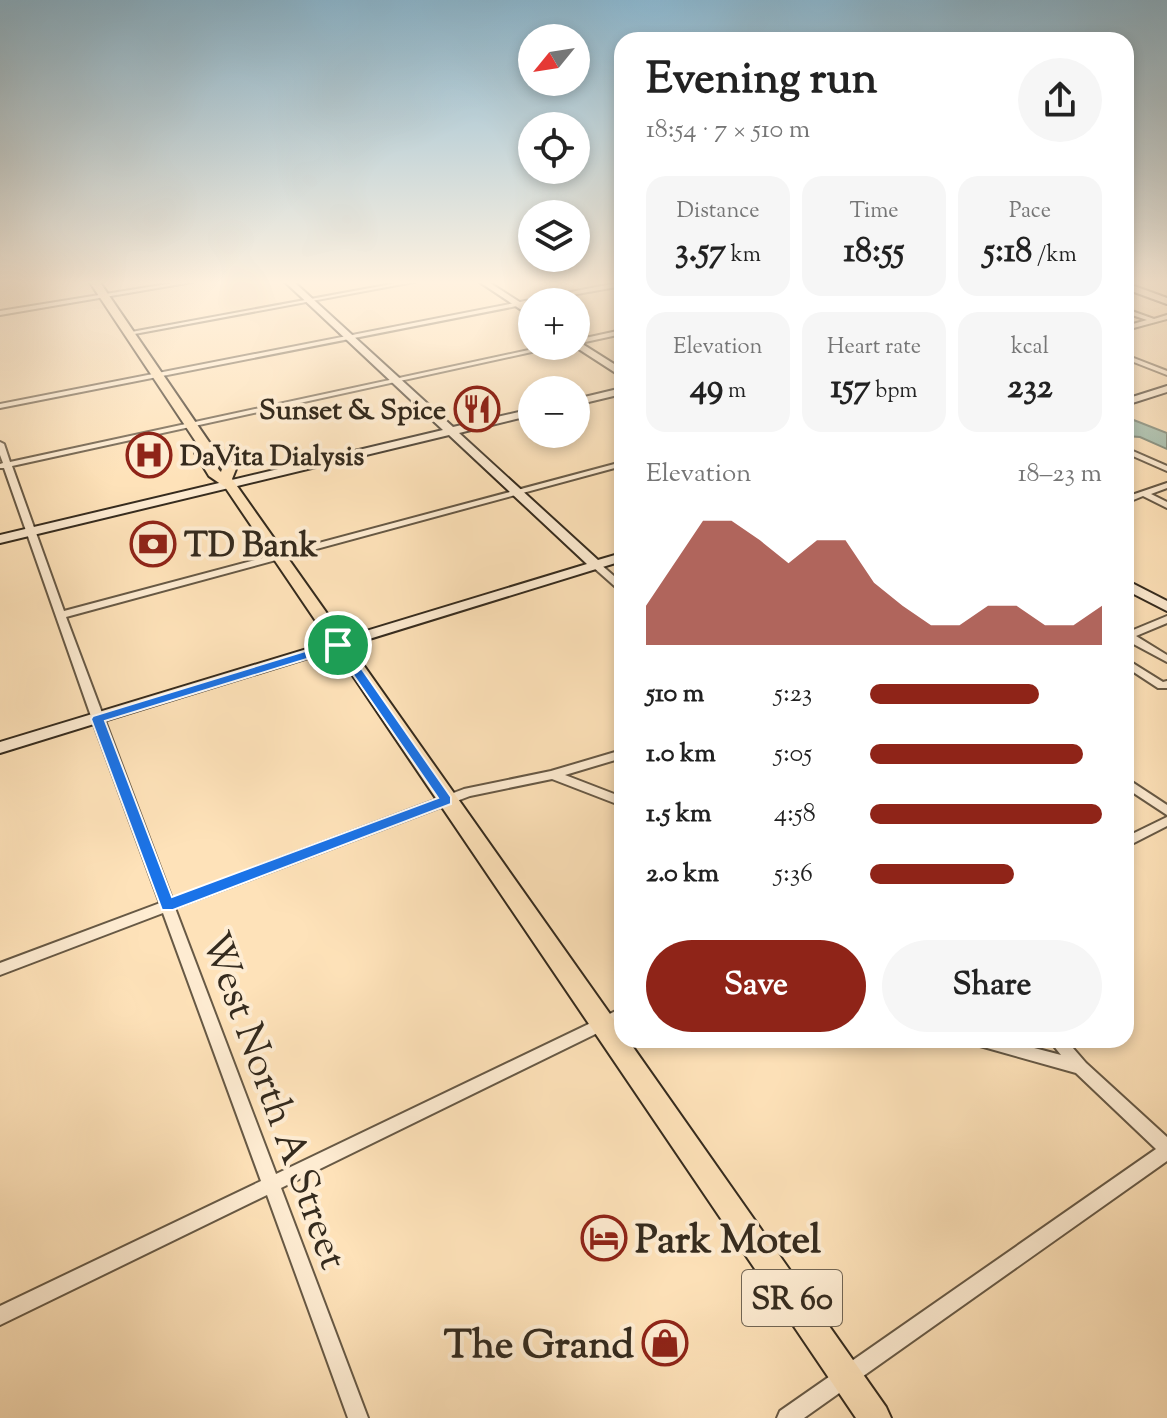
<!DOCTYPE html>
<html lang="en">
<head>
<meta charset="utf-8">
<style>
  body { margin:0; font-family:"Sorts Mill Goudy",serif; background:#f6f6f6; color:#222; height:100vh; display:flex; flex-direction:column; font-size:30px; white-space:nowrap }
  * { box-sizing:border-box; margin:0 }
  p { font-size:26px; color:#767676 }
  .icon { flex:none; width:44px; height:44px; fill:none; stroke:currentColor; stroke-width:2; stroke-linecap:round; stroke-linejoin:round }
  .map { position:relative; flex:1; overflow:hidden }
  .side { position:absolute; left:614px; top:32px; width:520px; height:1016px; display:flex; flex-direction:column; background:#fff; border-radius:24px; box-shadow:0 4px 12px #0003 }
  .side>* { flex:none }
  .needle { width:52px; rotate:240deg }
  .controls { position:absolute; left:518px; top:24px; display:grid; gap:16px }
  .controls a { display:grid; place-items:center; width:72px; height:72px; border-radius:50%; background:#fff; box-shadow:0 4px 12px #0003; font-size:40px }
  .pin { position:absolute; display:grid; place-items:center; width:68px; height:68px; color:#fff; margin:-34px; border:4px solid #fff; border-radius:50%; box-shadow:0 2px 8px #0007 }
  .round { display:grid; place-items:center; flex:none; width:84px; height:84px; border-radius:42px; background:#f6f6f6 }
  .overview { display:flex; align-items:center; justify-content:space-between; height:136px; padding:0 32px }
  h1 { font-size:44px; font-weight:700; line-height:60px }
  .figures { display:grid; grid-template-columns:repeat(3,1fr); gap:12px; height:136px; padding:8px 32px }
  .figures div { display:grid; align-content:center; border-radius:20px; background:#f6f6f6; text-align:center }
  .figures b { font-size:34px; font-weight:700 }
  .figures small { font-size:22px; font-weight:400 }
  .figures p { font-size:22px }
  .chart { height:224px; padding:16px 32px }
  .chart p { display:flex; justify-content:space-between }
  .chart svg { width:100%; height:144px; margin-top:8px; fill:#8f2418; opacity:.7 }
  .action { display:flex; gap:16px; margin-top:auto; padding:16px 32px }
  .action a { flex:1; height:92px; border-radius:48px; background:#8f2418; color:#fff; font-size:32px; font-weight:700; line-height:92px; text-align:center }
  .action a+a { background:#f6f6f6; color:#222 }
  ul { padding:0 32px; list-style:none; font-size:26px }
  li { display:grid; grid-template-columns:128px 96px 1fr; align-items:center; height:60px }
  li i { height:20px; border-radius:10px; background:#8f2418 }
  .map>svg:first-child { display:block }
  .water { fill:#a0beae; stroke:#758374; stroke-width:2 }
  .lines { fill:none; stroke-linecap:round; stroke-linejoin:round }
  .street-casing { stroke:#675945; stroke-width:4 }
  .secondary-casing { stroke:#352b1e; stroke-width:4 }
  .primary-casing { stroke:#352b1e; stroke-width:4 }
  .street { fill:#feecd2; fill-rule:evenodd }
  .secondary { fill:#feecd2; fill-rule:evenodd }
  .primary { fill:#fee2b9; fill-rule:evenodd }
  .route { fill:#1a73e8; stroke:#fff; stroke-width:2; fill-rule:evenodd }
  .labels { text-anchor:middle; stroke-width:8; stroke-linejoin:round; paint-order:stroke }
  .far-poi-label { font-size:28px; font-weight:bold; fill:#352b1e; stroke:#feecd2; text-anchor:end }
  .shield { fill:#feecd2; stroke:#716554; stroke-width:2 }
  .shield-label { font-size:32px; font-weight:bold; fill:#352b1e }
  .poi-label { font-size:34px; font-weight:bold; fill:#352b1e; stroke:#feecd2; text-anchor:start }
  .near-street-label { font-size:40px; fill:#352b1e; stroke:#feecd2 }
  .near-poi-label { font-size:40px; font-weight:bold; fill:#352b1e; stroke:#feecd2; text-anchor:start }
</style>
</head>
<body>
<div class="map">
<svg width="1167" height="1418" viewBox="0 0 1167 1418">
  <rect width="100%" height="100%" fill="#fee2b9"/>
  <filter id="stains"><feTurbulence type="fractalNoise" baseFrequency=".0025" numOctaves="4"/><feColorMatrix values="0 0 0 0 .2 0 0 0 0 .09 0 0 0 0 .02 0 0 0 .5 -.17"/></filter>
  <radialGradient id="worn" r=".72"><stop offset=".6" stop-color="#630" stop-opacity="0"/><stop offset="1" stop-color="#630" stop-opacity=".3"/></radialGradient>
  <polygon class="water" points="1126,417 1167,433 1167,449 1140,437 1126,436"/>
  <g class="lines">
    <g class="street-casing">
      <g id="street">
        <polygon points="186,281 198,281 0,315 0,311"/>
        <polygon points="408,281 419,281 129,335 126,333"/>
        <polygon points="622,282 622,286 532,302 532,303 0,408 0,404"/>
        <polygon points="1126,309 1154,319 1167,315 1167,319 1126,330 1126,326 1147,320 1126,313"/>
        <polygon points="622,330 622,334 576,344 576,340"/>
        <polygon points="547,346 559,346 12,466 64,611 622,462 622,466 66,617 172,899 464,789 551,771 622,750 622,758 565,775 622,797 622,806 552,779 470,796 175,908 276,1174 622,1008 622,1021 281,1188 368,1418 348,1418 267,1195 0,1325 0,1306 261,1181 163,913 0,975 0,963 160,903 92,719 4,468 0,468 0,464 3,463 0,455 0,442 4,444 10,462"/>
        <polygon points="1126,355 1167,371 1167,375 1126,359"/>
        <polygon points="1126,448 1167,466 1167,471 1126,453"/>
        <polygon points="1167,483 1167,488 1151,494 1167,502 1167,508 1143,496 1126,503 1126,497"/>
        <polygon points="596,562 599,563 622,583 622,591 619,590 593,567 591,565"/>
        <polygon points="1167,616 1167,623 1136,636 1167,655 1167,662 1126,640 1126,633"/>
        <polygon points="1126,659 1163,682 1167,681 1167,688 1158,688 1126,667"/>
        <polygon points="1126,778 1167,805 1167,815 1126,788"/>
        <polygon points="1167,817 1167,826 1126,847 1126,837"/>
        <polygon points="972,1040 1004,1040 1061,1055 1049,1040 1066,1040 1086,1063 1167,1137 1167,1161 804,1418 777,1418 780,1411 1156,1149 1076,1073 980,1046 975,1045"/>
      </g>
    </g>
    <g class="secondary-casing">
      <g id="secondary">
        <polygon points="284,281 293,281 453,427 532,409 532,415 459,433 598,560 622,553 622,561 0,753 0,742 587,564 449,435 0,543 0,535 443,430"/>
        <polygon points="478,281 487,281 532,310 532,317"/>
        <polygon points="1126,283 1167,298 1167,304 1126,289"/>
        <polygon points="576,340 622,369 622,377 574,346"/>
        <polygon points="1167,386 1167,392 1126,405 1126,399"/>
        <polygon points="622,388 622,394 576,405 576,399"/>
        <polygon points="1126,580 1167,601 1167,611 1126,590"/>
      </g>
    </g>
    <g class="primary-casing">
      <path id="primary" d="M89 281H99L209 442 221 448 234 466 236 469 232 479 622 1031V1040H628L886 1407 891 1418H856L225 487 209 476 195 453 198 445ZM208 452 222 469 221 472 219 470Z"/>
    </g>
    <use href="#street" class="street"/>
    <use href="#secondary" class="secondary"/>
    <use href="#primary" class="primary"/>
  </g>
  <linearGradient id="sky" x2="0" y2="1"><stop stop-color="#8bb8d1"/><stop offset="0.59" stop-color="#fff2e0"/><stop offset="1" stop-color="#fff2e0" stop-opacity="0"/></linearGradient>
  <rect width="1167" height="479" fill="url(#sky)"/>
  <path class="route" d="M338 641 343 642 451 797V804L173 910H162L91 719 93 716ZM336 650 438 798 172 897 105 721Z"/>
  <defs>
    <g id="restaurant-ring" transform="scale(2.3)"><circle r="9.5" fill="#feecd2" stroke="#8f2418" stroke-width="1.5"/><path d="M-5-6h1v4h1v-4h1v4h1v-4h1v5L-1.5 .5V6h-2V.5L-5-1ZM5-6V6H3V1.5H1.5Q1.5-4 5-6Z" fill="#8f2418"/></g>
    <g id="hospital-ring" transform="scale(2.3)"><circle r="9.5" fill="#feecd2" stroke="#8f2418" stroke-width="1.5"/><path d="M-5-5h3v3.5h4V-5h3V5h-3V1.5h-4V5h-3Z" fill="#8f2418"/></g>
    <g id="bank-ring" transform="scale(2.3)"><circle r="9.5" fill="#feecd2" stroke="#8f2418" stroke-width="1.5"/><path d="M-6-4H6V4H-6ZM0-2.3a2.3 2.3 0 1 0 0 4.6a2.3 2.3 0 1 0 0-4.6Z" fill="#8f2418"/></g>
    <g id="hotel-ring" transform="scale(2.3)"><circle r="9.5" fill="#feecd2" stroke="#8f2418" stroke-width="1.5"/><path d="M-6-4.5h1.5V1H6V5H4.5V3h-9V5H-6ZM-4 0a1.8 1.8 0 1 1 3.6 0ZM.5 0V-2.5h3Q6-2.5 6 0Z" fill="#8f2418"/></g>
    <g id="shop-ring" transform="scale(2.3)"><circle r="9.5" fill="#feecd2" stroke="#8f2418" stroke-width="1.5"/><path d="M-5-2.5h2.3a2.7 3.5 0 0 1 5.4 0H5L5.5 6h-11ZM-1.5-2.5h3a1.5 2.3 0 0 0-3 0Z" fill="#8f2418"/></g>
  </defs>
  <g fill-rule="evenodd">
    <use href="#restaurant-ring" x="477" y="409"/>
    <use href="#hospital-ring" x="149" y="455"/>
    <use href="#bank-ring" x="153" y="544"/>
    <use href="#hotel-ring" x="604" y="1238"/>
    <use href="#shop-ring" x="665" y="1343"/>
  </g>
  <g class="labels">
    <g class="far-poi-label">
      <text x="446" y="419">Sunset &amp; Spice</text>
      <text x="180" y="465" text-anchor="start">DaVita Dialysis</text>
    </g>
    <rect class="shield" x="742" y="1270" width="100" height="56" rx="6"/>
    <g class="shield-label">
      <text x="792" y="1309">SR 60</text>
    </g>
    <g class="poi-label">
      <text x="184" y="556">TD Bank</text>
    </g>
    <g class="near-street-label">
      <text transform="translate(276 1100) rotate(70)" y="14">West North A Street</text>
    </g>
    <g class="near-poi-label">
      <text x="635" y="1252">Park Motel</text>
      <text x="634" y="1357" text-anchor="end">The Grand</text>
    </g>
  </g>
  <rect width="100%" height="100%" filter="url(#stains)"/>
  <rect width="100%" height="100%" fill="url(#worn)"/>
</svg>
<div class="controls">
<a><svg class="needle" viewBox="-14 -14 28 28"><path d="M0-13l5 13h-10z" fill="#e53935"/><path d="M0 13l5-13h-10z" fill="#767676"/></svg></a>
<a><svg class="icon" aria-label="locate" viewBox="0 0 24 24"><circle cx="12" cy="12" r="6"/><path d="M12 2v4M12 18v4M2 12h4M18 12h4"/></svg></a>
<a><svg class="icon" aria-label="layers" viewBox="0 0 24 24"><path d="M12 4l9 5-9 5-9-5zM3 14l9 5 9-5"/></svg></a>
<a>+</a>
<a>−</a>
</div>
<div class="pin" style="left:338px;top:645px;background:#1e9e55"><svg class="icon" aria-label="arrive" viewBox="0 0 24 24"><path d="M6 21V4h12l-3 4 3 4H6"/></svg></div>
<section class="side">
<div class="overview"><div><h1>Evening run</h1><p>18:54 · 7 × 510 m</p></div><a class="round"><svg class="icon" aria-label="share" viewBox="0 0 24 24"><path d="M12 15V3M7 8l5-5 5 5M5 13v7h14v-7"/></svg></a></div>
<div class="figures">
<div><p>Distance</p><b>3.57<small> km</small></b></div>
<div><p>Time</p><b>18:55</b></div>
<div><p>Pace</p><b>5:18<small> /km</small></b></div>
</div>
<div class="figures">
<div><p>Elevation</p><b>49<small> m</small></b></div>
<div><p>Heart rate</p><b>157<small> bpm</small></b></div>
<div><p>kcal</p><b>232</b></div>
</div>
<div class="chart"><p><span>Elevation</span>18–23 m</p>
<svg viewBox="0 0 160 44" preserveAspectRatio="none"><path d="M0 44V32L10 19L20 6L30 6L40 12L50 19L60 12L70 12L80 25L90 32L100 38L110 38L120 32L130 32L140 38L150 38L160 32V44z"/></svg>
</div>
<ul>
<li><b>510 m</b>5:23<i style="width:73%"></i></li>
<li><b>1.0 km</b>5:05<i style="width:92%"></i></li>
<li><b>1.5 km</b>4:58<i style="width:100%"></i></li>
<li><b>2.0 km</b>5:36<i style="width:62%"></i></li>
</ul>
<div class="action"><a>Save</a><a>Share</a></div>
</section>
</div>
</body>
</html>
